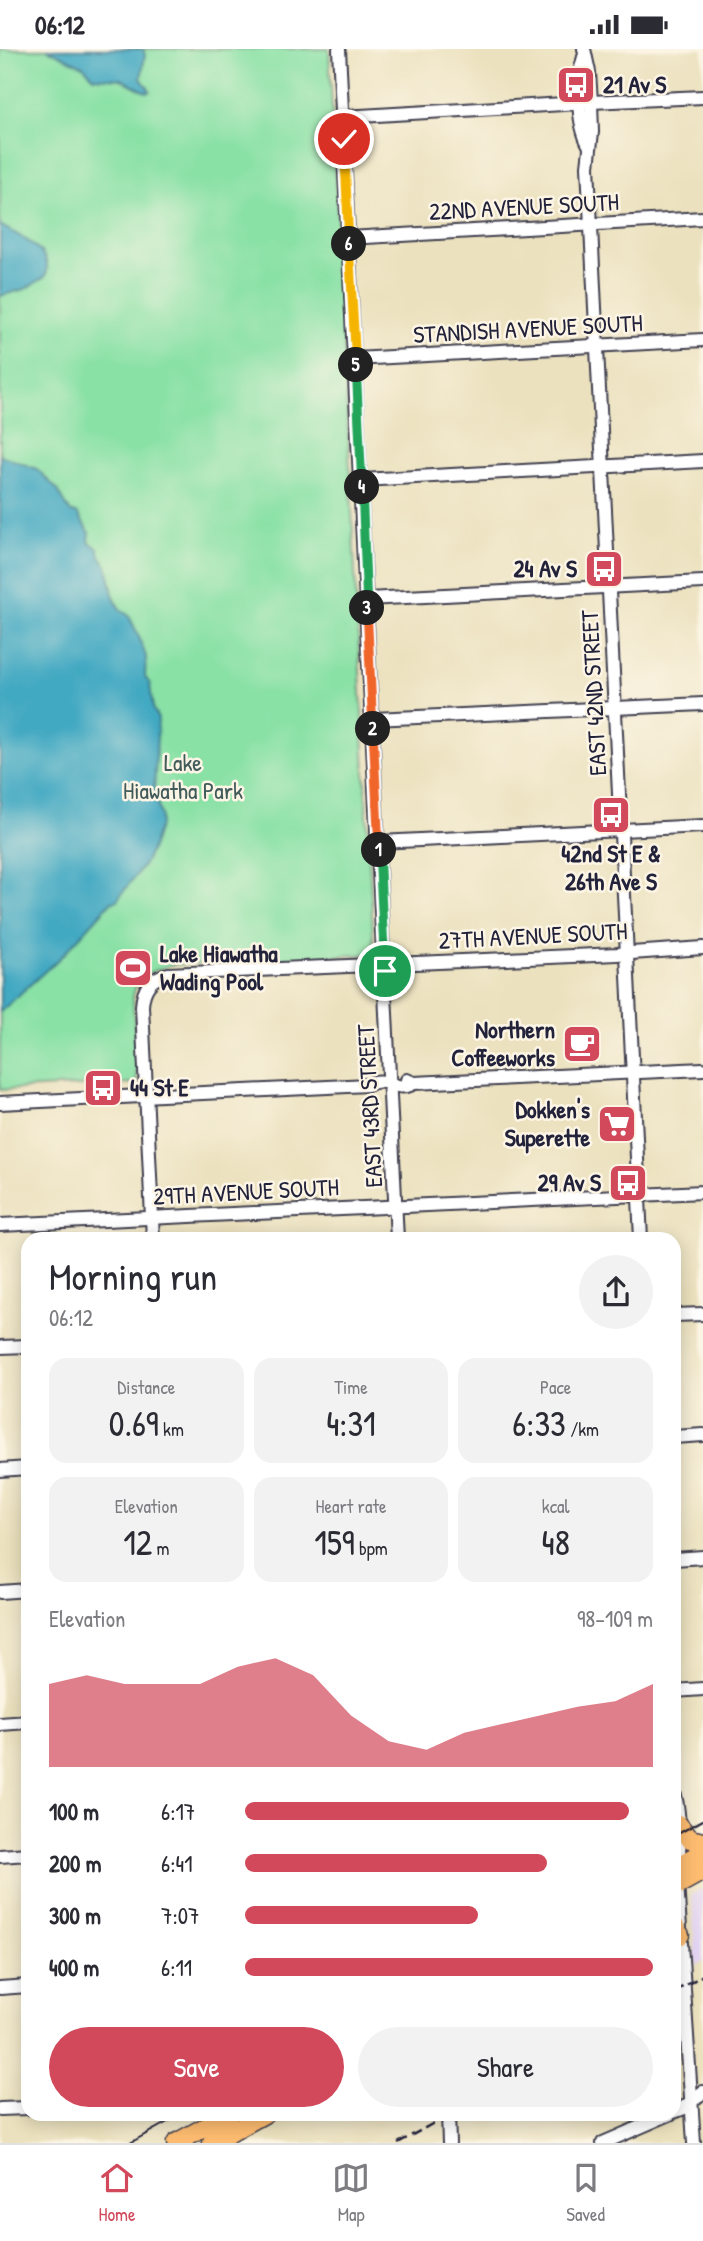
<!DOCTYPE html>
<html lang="en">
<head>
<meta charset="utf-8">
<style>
  body { margin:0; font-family:"Patrick Hand",sans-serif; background:#f2f2f3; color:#2b2b33; height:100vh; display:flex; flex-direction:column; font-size:26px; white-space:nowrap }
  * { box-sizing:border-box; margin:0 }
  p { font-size:23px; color:#7c7c81 }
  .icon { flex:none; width:38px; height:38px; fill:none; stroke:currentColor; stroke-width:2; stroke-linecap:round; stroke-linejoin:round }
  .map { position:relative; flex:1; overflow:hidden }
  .side { position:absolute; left:21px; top:1183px; width:660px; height:889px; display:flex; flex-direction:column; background:#fff; border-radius:21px; box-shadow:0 4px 18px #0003 }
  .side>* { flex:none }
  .pin { position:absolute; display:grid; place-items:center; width:60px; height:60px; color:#fff; margin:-30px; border:4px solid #fff; border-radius:50%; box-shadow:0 2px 7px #0007 }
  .km { position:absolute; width:35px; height:35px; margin:-18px; border-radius:50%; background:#222; color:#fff; font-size:19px; line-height:35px; text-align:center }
  .round { display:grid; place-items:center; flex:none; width:74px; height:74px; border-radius:37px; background:#f2f2f3 }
  .summary { display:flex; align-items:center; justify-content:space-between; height:119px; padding:0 28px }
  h1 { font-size:38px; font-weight:600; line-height:52px }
  .figures { display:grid; grid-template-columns:repeat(3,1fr); gap:10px; height:119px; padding:7px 28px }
  .figures div { display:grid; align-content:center; border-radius:18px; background:#f2f2f3; text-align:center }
  .figures b { font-size:35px; font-weight:600 }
  .figures small { font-size:19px; font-weight:400 }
  .figures p { font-size:19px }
  .chart { height:196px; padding:14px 28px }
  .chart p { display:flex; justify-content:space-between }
  .chart svg { width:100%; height:126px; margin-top:7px; fill:#d1495b; opacity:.7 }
  .cta { display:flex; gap:14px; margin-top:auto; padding:14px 28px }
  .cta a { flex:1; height:80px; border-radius:42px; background:#d1495b; color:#fff; font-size:28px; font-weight:600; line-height:80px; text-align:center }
  .cta a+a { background:#f2f2f3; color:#2b2b33 }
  ul { padding:0 28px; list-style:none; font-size:23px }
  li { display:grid; grid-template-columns:112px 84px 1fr; align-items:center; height:52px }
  li i { height:18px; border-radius:9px; background:#d1495b }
  .status { display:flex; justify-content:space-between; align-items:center; height:49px; padding:0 35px; background:#fff; direction:ltr }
  .status svg { height:19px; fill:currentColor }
  .menu { display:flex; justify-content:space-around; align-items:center; height:98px; border-top:2px solid #e1e1e2; background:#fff; font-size:19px; color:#7c7c81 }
  .menu a { display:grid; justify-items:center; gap:4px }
  .menu .current { color:#d1495b }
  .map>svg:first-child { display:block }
  .built { fill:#e2d4f3 }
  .green { fill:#89e1a6; stroke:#568270; stroke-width:2 }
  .water { fill:#42a9c2; stroke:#32667e; stroke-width:2 }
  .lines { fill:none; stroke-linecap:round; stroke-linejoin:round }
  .minor-casing { stroke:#403f4f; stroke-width:16 }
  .highway-casing { stroke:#403f4f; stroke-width:21 }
  .minor { stroke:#fff; stroke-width:12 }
  .highway { stroke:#fdbc70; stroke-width:18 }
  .tram { stroke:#22223b; stroke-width:2 }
  .rail { stroke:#22223b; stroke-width:2.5; stroke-dasharray:10 5; stroke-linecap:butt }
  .split-1-casing { stroke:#fff; stroke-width:14 }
  .split-2-casing { stroke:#fff; stroke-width:14 }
  .split-3-casing { stroke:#fff; stroke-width:14 }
  .split-4-casing { stroke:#fff; stroke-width:14 }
  .split-5-casing { stroke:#fff; stroke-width:14 }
  .split-6-casing { stroke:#fff; stroke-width:14 }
  .split-7-casing { stroke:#fff; stroke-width:14 }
  .split-1 { stroke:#22a559; stroke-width:9 }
  .split-2 { stroke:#f0652b; stroke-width:9 }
  .split-3 { stroke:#f0652b; stroke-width:9 }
  .split-4 { stroke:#22a559; stroke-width:9 }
  .split-5 { stroke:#22a559; stroke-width:9 }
  .split-6 { stroke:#f5b400; stroke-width:9 }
  .split-7 { stroke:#f5b400; stroke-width:9 }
  .labels { text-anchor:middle; stroke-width:5; stroke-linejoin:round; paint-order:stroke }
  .poi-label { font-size:24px; font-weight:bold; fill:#22223b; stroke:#fcf5e5; text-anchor:end }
  .street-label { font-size:24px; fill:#22223b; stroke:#fcf5e5 }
  .park-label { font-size:24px; fill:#415b5b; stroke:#fcf5e5 }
</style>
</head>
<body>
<div class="status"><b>06:12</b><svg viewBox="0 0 49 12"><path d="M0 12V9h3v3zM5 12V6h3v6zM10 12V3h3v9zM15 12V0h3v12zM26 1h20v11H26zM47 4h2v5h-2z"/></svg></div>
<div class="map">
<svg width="703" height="2094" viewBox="0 0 703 2094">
  <rect width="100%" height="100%" fill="#fcf5e5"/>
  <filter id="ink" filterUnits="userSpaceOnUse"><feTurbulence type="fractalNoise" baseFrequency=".0143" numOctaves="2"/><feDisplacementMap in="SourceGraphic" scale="14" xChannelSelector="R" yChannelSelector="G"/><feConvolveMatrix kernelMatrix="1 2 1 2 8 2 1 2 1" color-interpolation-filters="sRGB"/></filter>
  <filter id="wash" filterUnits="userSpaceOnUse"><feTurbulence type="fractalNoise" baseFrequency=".00686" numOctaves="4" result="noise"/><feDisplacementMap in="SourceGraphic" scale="28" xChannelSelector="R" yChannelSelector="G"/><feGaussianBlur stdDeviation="1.57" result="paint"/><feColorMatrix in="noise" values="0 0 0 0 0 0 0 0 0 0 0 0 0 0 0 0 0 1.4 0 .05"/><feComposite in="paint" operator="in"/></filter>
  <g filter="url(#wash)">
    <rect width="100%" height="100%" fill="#ebe1be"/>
    <polygon class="built" points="703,1839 703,1912 696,1916 692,1850 692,1845"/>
    <polygon class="green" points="0,0 329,0 374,905 171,916 146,925 136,937 133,947 137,1034 0,1041"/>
    <g class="water">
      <polygon points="47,0 143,0 145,6 141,29 150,42 146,43 121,30 94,28 83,17"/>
      <path d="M0 176C17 186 57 202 45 228L25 240 0 247Z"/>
      <polygon points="0,406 37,420 57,440 71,464 77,464 90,484 89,493 98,499 100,507 107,517 113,545 119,559 129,567 139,588 146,608 145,628 150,635 153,660 158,670 154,742 161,767 160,775 152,799 143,817 116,852 112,852 64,905 0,963"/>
    </g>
  </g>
  <g filter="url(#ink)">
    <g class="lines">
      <g class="minor-casing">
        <g id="minor">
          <polyline points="339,0 397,1190"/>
          <polyline points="584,0 589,23 591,53 592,83 588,117 641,1190"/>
          <path d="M584 8C576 31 577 74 589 96"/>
          <polyline points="591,53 703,48"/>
          <polyline points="343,68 581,54"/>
          <polyline points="348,189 703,169"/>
          <polyline points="355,310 703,291"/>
          <polyline points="362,431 703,412"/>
          <polyline points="367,550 703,533"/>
          <polyline points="373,670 703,655"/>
          <polyline points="379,793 703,777"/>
          <polyline points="407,1031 414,1034 703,1020"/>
          <path d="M0 1054 368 1036C386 1025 395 1045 414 1034"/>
          <polyline points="0,1176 703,1143"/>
          <path d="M153 1190 142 957C143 940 150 929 168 925L617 905 703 899"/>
          <polyline points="674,1266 703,1265"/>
          <polyline points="0,1298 28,1297"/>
          <polyline points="674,1388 703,1386"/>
          <polyline points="0,1421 28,1419"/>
          <polyline points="674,1510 703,1508"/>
          <polyline points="0,1543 28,1541"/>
          <polyline points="674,1642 703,1640"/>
          <polyline points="0,1675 28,1673"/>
          <path d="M674 1744C679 1756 682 1806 676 1818L694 2094"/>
          <polyline points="0,1807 28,1805"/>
          <polyline points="0,1939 28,1937"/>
          <polyline points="0,2060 28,2059"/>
          <polyline points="674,2063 682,2060 703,2043"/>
          <polyline points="448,2065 449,2094"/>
          <polyline points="603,2094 670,2065"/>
        </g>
      </g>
      <g class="highway-casing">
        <g id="highway">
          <polyline points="678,1775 690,1790 703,1793"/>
          <polyline points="674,1819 703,1803"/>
          <polyline points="674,1838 703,1822"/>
          <polyline points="674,1876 680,1886"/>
          <polyline points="176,2094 229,2065"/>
          <polyline points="212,2094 264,2065"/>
        </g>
      </g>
      <use href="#minor" class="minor"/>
      <use href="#highway" class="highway"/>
      <g class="tram">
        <polyline points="674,1787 703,1771"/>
        <polyline points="130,2094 182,2065"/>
      </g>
      <g class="rail">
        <polyline points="674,1943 703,1926"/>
        <polyline points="398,2094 450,2065"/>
      </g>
    </g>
  </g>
  <g class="lines" filter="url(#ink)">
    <g class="split-1-casing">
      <polyline id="split-1" points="379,801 385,922"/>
    </g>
    <g class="split-2-casing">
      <polyline id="split-2" points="373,680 379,801"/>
    </g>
    <g class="split-3-casing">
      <polyline id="split-3" points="367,559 373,680"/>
    </g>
    <g class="split-4-casing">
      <polyline id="split-4" points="362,438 367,559"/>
    </g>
    <g class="split-5-casing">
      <polyline id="split-5" points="356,316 362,438"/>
    </g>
    <g class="split-6-casing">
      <polyline id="split-6" points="349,195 356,316"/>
    </g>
    <g class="split-7-casing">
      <polyline id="split-7" points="344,90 349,195"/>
    </g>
    <use href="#split-1" class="split-1"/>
    <use href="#split-2" class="split-2"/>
    <use href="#split-3" class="split-3"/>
    <use href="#split-4" class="split-4"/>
    <use href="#split-5" class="split-5"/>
    <use href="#split-6" class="split-6"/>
    <use href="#split-7" class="split-7"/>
  </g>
  <defs>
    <g id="bus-square" transform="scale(2.0125)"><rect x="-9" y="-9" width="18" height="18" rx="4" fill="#d1495b" stroke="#fcf5e5"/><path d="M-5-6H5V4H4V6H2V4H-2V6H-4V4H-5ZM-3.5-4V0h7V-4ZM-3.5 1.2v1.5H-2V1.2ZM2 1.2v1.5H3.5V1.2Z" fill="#fff"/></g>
    <g id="stadium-square" transform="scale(2.0125)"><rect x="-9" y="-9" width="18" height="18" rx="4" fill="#d1495b" stroke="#fcf5e5"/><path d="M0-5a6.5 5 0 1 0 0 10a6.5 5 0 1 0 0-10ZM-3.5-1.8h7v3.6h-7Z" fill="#fff"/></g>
    <g id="cafe-square" transform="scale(2.0125)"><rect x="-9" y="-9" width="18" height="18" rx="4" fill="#d1495b" stroke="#fcf5e5"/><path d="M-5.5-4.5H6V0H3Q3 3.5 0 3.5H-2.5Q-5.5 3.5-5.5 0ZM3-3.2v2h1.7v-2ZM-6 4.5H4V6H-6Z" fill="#fff"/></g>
    <g id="supermarket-square" transform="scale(2.0125)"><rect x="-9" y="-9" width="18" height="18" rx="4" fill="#d1495b" stroke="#fcf5e5"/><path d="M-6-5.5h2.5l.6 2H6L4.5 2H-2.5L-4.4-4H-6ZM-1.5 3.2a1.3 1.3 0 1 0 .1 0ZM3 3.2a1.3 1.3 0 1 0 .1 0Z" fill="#fff"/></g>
  </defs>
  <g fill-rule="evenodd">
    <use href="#bus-square" x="576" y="36"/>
    <use href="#bus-square" x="604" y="520"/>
    <use href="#bus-square" x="611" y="766"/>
    <use href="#stadium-square" x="133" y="919"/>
    <use href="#cafe-square" x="582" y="995"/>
    <use href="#bus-square" x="103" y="1039"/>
    <use href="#supermarket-square" x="617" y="1075"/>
    <use href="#bus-square" x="628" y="1134"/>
  </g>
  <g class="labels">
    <g class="poi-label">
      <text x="603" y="44" text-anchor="start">21 Av S</text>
      <text x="577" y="528">24 Av S</text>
      <text x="611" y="813" text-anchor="middle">42nd St E &amp;<tspan x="611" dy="28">26th Ave S</tspan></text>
      <text x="160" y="913" text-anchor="start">Lake Hiawatha<tspan x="160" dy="28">Wading Pool</tspan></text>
      <text x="555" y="989">Northern<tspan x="555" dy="28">Coffeeworks</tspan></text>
      <text x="130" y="1047" text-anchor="start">44 St E</text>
      <text x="590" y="1069">Dokken's<tspan x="590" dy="28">Superette</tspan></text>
      <text x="601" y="1142">29 Av S</text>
    </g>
    <g class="street-label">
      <text transform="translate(524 158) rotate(-3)" y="8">22ND AVENUE SOUTH</text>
      <text transform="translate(528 280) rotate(-3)" y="8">STANDISH AVENUE SOUTH</text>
      <text transform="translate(594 644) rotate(-93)" y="8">EAST 42ND STREET</text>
      <text transform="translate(533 887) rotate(-3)" y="8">27TH AVENUE SOUTH</text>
      <text transform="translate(370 1057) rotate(-93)" y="8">EAST 43RD STREET</text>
      <text transform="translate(246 1143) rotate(-3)" y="8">29TH AVENUE SOUTH</text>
    </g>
    <g class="park-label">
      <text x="183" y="722">Lake<tspan x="183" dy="28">Hiawatha Park</tspan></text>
    </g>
  </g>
</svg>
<div class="pin" style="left:385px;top:922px;background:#1e9e55"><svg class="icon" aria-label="arrive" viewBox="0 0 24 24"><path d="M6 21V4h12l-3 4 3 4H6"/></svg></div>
<div class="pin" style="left:344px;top:90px;background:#d93025"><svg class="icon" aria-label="check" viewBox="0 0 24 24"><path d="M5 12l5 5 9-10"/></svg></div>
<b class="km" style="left:379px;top:801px">1</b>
<b class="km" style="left:373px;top:680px">2</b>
<b class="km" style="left:367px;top:559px">3</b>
<b class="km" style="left:362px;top:438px">4</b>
<b class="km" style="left:356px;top:316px">5</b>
<b class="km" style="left:349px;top:195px">6</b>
<section class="side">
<div class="summary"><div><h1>Morning run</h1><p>06:12</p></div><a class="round"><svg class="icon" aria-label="share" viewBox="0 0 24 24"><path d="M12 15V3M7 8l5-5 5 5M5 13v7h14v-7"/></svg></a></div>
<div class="figures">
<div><p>Distance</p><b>0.69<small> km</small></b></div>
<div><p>Time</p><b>4:31</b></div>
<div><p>Pace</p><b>6:33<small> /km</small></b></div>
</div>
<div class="figures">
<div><p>Elevation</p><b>12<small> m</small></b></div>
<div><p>Heart rate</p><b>159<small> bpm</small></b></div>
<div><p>kcal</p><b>48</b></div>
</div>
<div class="chart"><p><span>Elevation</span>98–109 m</p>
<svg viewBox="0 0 160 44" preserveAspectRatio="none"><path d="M0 44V15L10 12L20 15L30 15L40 15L50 9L60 6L70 12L80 26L90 35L100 38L110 32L120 29L130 26L140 23L150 21L160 15V44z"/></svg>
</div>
<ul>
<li><b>100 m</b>6:17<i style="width:94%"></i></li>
<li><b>200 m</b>6:41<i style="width:74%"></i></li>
<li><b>300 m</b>7:07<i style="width:57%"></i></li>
<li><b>400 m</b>6:11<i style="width:100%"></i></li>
</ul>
<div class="cta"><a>Save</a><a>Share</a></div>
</section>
</div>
<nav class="menu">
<a class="current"><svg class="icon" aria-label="home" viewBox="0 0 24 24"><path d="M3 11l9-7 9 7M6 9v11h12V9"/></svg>Home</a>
<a><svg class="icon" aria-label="map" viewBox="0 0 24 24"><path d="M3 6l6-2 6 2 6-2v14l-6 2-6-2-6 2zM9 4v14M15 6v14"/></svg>Map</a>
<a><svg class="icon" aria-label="saved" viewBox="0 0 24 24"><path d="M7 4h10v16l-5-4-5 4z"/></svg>Saved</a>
</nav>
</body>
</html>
